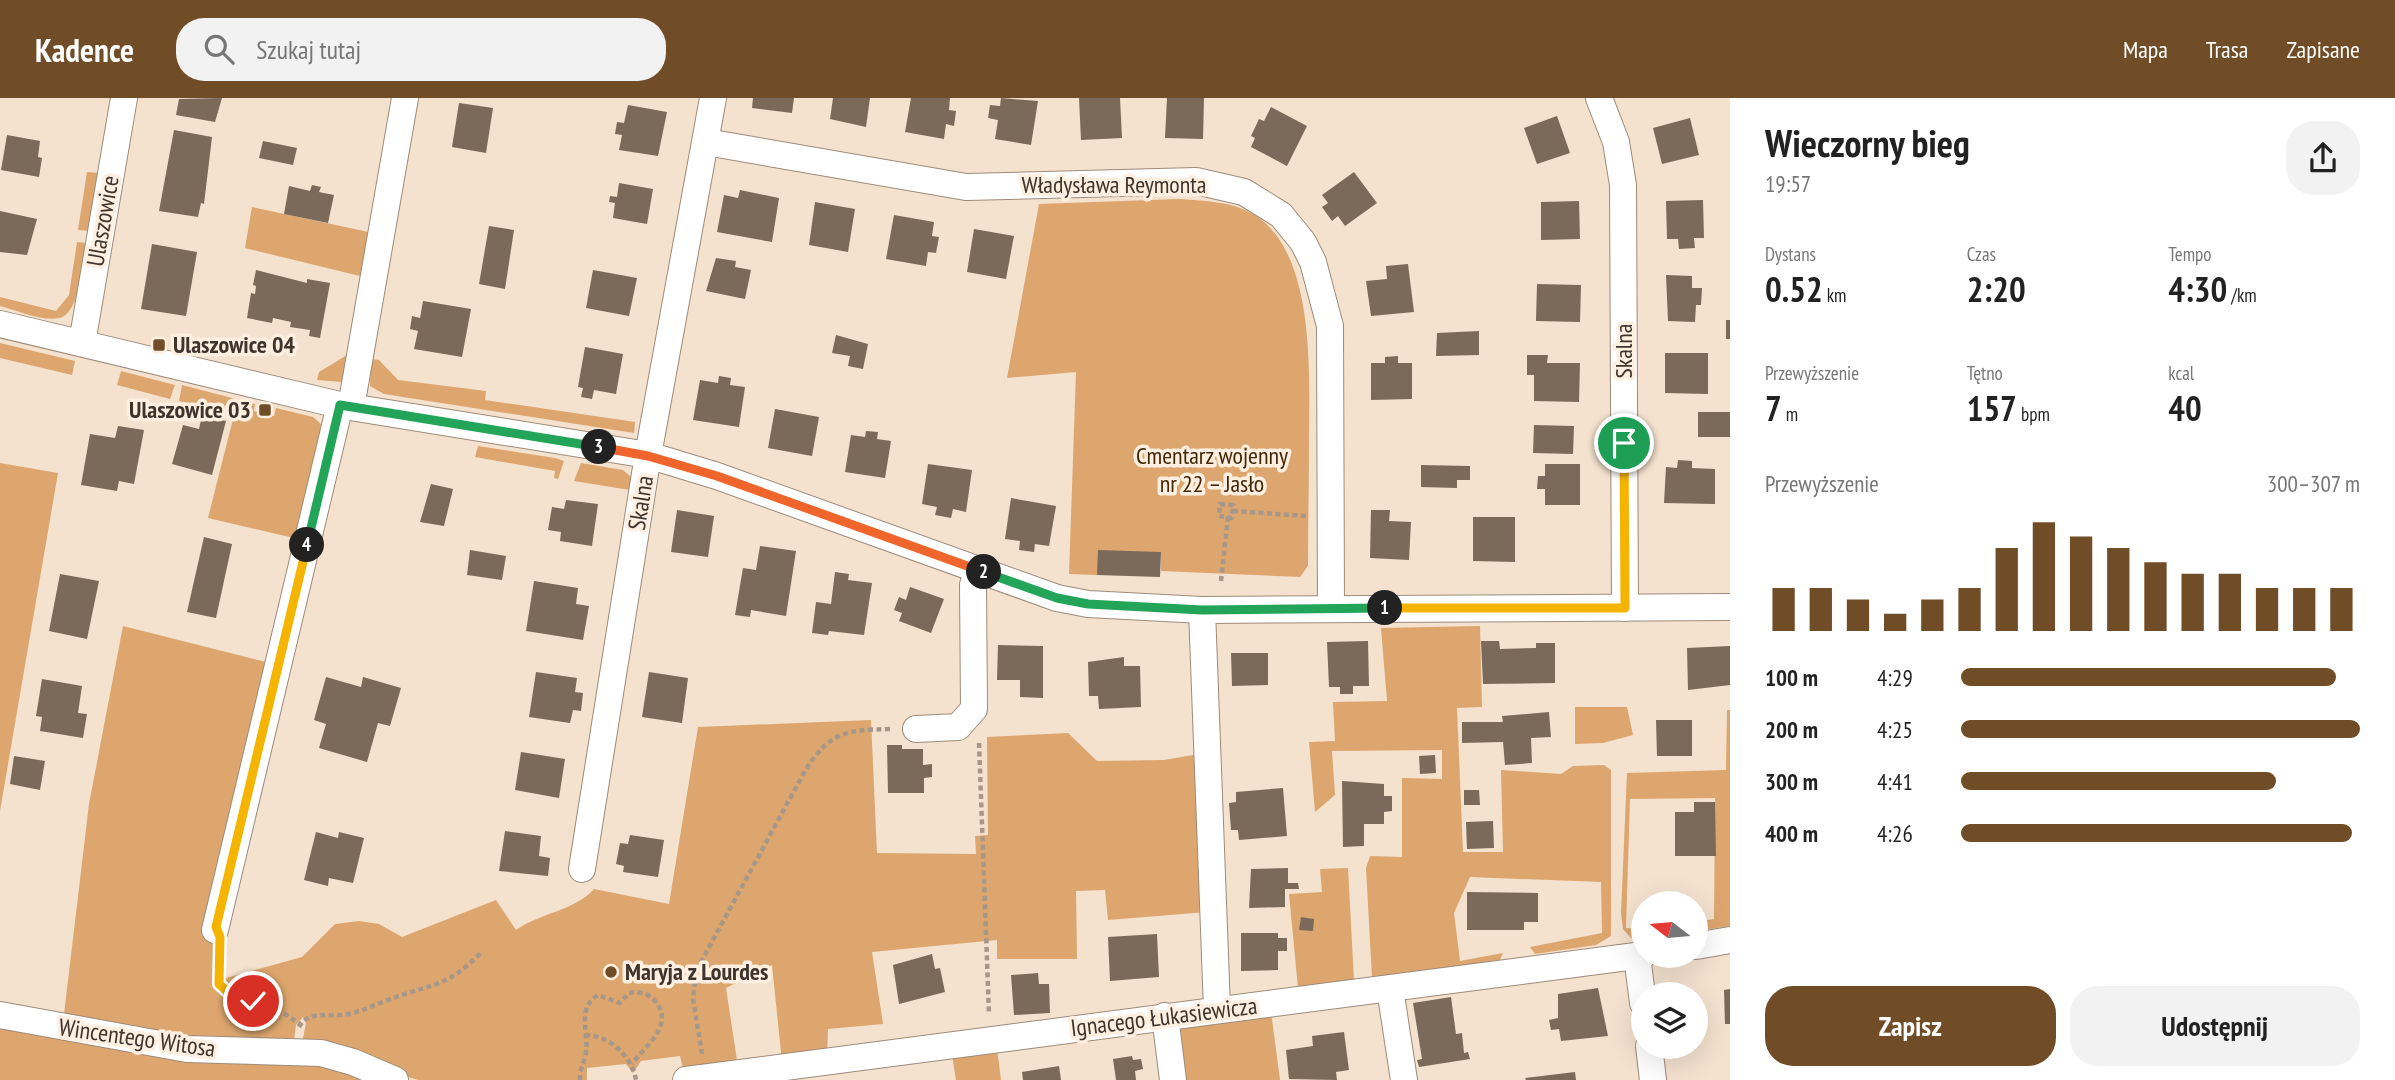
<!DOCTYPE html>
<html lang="pl">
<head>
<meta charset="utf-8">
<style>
  body { margin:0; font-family:"PT Sans Narrow",sans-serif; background:#f2f2f2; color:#222; height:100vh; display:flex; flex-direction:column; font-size:26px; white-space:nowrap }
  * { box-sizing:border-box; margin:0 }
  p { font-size:23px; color:#767676 }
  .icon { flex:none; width:38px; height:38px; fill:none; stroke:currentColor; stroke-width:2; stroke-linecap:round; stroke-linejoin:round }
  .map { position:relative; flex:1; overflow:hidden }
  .drawer { display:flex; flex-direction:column; background:#fff; width:665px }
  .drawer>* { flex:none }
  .needle { width:46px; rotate:286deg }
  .buttons { position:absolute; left:1631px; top:793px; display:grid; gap:14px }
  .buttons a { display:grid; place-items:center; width:77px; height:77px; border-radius:50%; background:#fff; box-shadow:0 7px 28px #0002; font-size:35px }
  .pin { position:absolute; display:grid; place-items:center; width:60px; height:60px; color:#fff; margin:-30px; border:4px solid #fff; border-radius:50%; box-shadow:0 2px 7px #0007 }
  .km { position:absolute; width:35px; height:35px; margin:-18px; border-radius:50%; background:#222; color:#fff; font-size:19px; line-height:35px; text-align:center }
  .round { display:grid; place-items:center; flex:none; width:74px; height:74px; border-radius:28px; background:#f2f2f2 }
  .summary { display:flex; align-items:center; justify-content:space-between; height:119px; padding:0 35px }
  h1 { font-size:38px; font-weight:700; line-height:52px }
  .stats { display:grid; grid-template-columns:repeat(3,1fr); gap:10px; height:119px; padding:7px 35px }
  .stats div { display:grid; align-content:center }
  .stats b { font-size:35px; font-weight:700 }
  .stats small { font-size:19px; font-weight:400 }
  .stats p { font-size:19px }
  .chart { height:196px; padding:14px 35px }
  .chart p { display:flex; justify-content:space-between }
  .chart svg { width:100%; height:126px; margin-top:7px; stroke:#714d27; stroke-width:6 }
  .primary-button { display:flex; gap:14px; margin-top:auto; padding:14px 35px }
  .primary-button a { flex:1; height:80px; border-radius:28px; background:#714d27; color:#fff; font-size:28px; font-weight:700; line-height:80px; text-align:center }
  .primary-button a+a { background:#f2f2f2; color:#222 }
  ul { padding:0 35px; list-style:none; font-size:23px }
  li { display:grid; grid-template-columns:112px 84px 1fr; align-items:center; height:52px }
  li i { height:18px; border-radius:9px; background:#714d27 }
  header { display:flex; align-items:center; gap:42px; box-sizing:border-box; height:98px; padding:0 35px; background:#714d27; color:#fff }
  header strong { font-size:33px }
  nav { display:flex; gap:38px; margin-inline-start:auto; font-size:24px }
  .search { width:490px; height:63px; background:#f2f2f2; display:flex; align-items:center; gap:18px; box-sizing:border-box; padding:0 24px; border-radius:28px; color:#767676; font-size:26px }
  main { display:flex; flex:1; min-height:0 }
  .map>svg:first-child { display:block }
  .green { fill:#dda66e }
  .building { fill:#7b6a5a }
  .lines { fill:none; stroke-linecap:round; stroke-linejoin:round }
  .minor-casing { stroke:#9d8b7a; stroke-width:28 }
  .path { stroke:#a69789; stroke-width:4.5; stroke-dasharray:5 3.5; stroke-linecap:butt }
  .minor { stroke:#fff; stroke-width:26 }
  .split-1-casing { stroke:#fff; stroke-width:14 }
  .split-2-casing { stroke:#fff; stroke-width:14 }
  .split-3-casing { stroke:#fff; stroke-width:14 }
  .split-4-casing { stroke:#fff; stroke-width:14 }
  .split-5-casing { stroke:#fff; stroke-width:14 }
  .split-1 { stroke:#f5b400; stroke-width:9 }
  .split-2 { stroke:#22a559; stroke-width:9 }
  .split-3 { stroke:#f0652b; stroke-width:9 }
  .split-4 { stroke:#22a559; stroke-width:9 }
  .split-5 { stroke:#f5b400; stroke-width:9 }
  .poi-dot { fill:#714d27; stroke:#feefe0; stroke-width:2.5 }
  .labels { text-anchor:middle; stroke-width:7; stroke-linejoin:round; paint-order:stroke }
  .street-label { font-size:24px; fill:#3c342d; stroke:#feefe0 }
  .poi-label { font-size:24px; font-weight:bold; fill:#3c342d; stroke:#feefe0; text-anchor:start }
  .park-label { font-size:24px; fill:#432603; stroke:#feefe0 }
</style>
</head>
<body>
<header>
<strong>Kadence</strong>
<div class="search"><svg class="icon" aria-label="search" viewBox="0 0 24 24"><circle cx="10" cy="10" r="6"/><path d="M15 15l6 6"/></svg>Szukaj tutaj</div>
<nav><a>Mapa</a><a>Trasa</a><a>Zapisane</a></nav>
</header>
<main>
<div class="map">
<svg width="1730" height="982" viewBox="0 0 1730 982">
  <rect width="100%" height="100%" fill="#f4e1ce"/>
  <g class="green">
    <polygon points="87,74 100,75 89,133 78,132"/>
    <path d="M1179 101C1205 103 1233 103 1256 118 1317 158 1309 282 1309 345 1309 386 1308 427 1308 468L1300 479 1161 473V454L1097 477 1069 476 1076 274 1007 280 1039 106Z"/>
    <polygon points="252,109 373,135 345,281 341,284 317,282 319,274 347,257 360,178 245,150"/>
    <path d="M77 144 87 145C84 163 80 214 60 220 43 224 16 212 0 208V199L56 213 69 197Z"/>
    <polygon points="0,245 75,263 72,277 0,260"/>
    <polygon points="371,261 379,262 398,282 486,293 485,302 635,324 634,335 384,296 370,288"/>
    <polygon points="121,273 175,287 170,301 117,287"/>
    <polygon points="182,287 255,306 254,313 274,318 276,310 313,319 321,326 300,438 294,440 208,420 234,317 179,303"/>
    <polygon points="478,348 555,360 564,363 558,381 554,380 555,373 475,359"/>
    <polygon points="0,365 58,375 0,713"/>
    <polygon points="581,365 623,372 631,379 630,392 574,383"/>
    <path d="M123 528 266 564 225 838 222 881 302 859 335 826 359 823 379 826 402 839 496 802 516 832C540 815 574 813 594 791L669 806 698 629 871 622 877 755 976 756 975 738 988 737 987 639 1068 635 1097 663 1164 662 1199 656 1207 814 1108 822 1105 792 1076 793 1077 861H997V842L872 854 883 926 828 931 827 957 782 964 772 867 726 890 738 969 684 975 680 958 641 963 633 975 626 966 587 970V982H418L302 946 306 925 303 919 296 927 294 942 192 944 64 916 89 706Z"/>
    <polygon points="1480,528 1482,609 1457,610 1463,754 1503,754 1501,672 1561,676 1573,668 1604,667 1611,672 1611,838 1596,847 1535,856 1530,849 1602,835 1601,784 1470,779 1454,815 1460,863 1503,855 1500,862 1376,882 1372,880 1366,770 1370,758 1402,759 1402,680 1442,681 1442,652 1332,653 1335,697 1315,714 1309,644 1335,643 1333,604 1387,603 1381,530"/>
    <polygon points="1575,609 1627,609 1633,637 1603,645 1575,646"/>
    <polygon points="1727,612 1730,612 1730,828 1696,833 1696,824 1714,821 1715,700 1630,701 1626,830 1643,831 1643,840 1631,840 1623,831 1621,815 1627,675 1726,672"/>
    <polygon points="1348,770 1354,883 1298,890 1289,796 1322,794 1320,771"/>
    <polygon points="1271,914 1280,982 1182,982 1179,928"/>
    <polygon points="0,926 312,961 382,982 0,982"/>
    <polygon points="997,951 1001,982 956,982 952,957"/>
  </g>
  <g class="building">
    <polygon points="222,0 215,24 176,17 179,1"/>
    <polygon points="753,0 794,0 792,15 752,10"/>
    <polygon points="833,0 870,0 866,29 830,21"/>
    <polygon points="911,0 950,0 949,12 956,13 954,28 946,26 944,41 905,34"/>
    <polygon points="1001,0 1038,3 1031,47 995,41 998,22 988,20 990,7 1000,8"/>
    <polygon points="1079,0 1120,0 1122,40 1081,42"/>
    <polygon points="1167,0 1204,0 1203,41 1165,40"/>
    <polygon points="459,5 493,10 486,55 452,49"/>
    <polygon points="628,7 667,14 658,58 619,52 622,37 615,36 617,24 624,25"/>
    <polygon points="1271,9 1307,28 1287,68 1251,49 1255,40 1251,38 1259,21 1264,23"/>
    <polygon points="1557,18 1570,55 1537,66 1524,30"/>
    <polygon points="1690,20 1699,57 1662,66 1653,30"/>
    <polygon points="174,32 212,39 204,106 201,105 198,119 159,113"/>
    <polygon points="7,37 40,43 38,59 42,60 39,79 1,72"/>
    <polygon points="263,43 297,50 293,67 259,60"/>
    <polygon points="1354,74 1377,105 1345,128 1338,118 1332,123 1322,109 1328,105 1322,97"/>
    <polygon points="619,85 653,91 647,126 613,120 615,105 609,104 610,98 617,99"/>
    <polygon points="312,87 321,89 319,94 334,97 328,125 284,116 289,88 310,93"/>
    <polygon points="740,92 779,100 772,144 717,134 724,97 738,100"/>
    <polygon points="1703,102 1704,140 1694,140 1695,150 1679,151 1678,141 1667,141 1666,103"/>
    <polygon points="1579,103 1580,141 1541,142 1541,104"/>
    <polygon points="815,104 855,111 848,154 809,147"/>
    <polygon points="0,113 37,121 27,157 0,154"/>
    <polygon points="894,117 934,124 932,138 939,139 936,155 928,154 926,168 886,161"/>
    <polygon points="489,128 514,132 505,191 479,186"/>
    <polygon points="974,131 1014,138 1006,181 967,174"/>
    <polygon points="152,146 197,154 186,218 141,211"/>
    <polygon points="716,160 736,163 735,169 751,172 745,201 706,193"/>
    <polygon points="1408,166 1414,214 1371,218 1366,183 1387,181 1386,168"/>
    <polygon points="256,172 307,185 307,181 330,185 320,240 309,238 310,232 290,229 291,224 273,220 272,225 247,220 251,195 255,196 256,188 253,187"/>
    <polygon points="593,172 637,180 629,218 586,210"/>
    <polygon points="1666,177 1692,178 1692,190 1702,190 1701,207 1696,207 1695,224 1668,223"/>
    <polygon points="1537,186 1581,187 1580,224 1536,223"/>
    <polygon points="423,203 471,211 462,259 414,251 418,233 410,231 412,218 420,220"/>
    <rect x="1726" y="222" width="4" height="19"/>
    <polygon points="1479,233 1479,257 1436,258 1437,235"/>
    <polygon points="836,237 868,246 863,271 848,268 850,258 832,255"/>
    <polygon points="585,249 623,256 616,296 594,292 592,301 581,299 583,290 578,289"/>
    <polygon points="1665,255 1708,255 1708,296 1665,295"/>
    <polygon points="1527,257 1548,257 1547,265 1580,265 1579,304 1534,303 1534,277 1527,277"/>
    <polygon points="1398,258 1398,265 1412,265 1412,301 1371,302 1371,265 1385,265 1385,259"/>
    <polygon points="719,278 731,280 730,287 745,289 739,329 693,322 700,282 718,285"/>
    <polygon points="775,311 819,319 812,358 768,350"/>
    <rect x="1698" y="314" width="32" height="25"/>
    <polygon points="202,317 226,323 212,377 172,366 183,327 199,331"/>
    <polygon points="1534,327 1574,328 1573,356 1533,355"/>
    <polygon points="118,328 144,332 134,386 119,383 117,393 81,387 90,336 115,340"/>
    <polygon points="866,333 878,334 877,341 891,343 885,380 845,374 851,337 865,339"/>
    <polygon points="1678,362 1692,363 1692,370 1715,371 1715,406 1664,405 1666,369 1677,370"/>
    <polygon points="928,366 972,372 966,414 953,411 951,420 935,417 937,409 922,406"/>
    <polygon points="1545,366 1580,366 1580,407 1545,407 1545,391 1537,391 1538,378 1545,378"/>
    <polygon points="1421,367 1470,368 1470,382 1457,382 1457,390 1421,389"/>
    <polygon points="431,386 453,391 444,428 420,424"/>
    <polygon points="1011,400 1056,408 1049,448 1035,446 1034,454 1019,452 1020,443 1005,441"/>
    <polygon points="566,402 598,406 592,448 560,443 561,434 548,432 552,409 564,411"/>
    <polygon points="677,412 714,418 708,459 671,454"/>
    <polygon points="1371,412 1390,412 1389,423 1411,424 1409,462 1370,460"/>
    <polygon points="1473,419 1515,419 1515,464 1473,463"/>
    <polygon points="204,439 232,446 216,520 187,514"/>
    <polygon points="760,448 796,453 786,518 751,512 750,519 735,517 743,470 756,472"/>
    <polygon points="470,452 506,458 502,482 467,477"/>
    <polygon points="1098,452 1161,454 1160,479 1097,477"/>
    <polygon points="835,474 849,476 848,482 872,485 864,537 829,533 828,537 812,535 816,504 831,506"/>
    <polygon points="60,476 99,483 87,541 49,533"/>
    <polygon points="534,483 578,490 576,506 589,508 583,542 526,533"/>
    <polygon points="910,489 944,501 931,535 899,523 902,515 894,512 899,499 906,502"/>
    <polygon points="1368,543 1369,588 1353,588 1353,596 1340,596 1340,589 1329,589 1327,544"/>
    <polygon points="1481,543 1499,543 1500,551 1536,550 1536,545 1555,545 1555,585 1483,586"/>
    <polygon points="998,547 1043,548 1043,600 1020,599 1020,582 997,582"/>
    <polygon points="1730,548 1730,587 1688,592 1687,550"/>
    <polygon points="1231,555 1268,555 1268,587 1232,588"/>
    <polygon points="1124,559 1124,568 1140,568 1141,609 1099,611 1098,598 1089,598 1088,564"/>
    <polygon points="536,574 577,580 575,594 583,595 581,613 573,612 570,625 529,619"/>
    <polygon points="649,574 688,580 682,625 642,619"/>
    <polygon points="326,579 361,589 363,579 401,590 390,628 378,625 367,664 319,650 326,626 314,622"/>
    <polygon points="42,581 82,588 78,615 87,616 83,640 40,633 42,619 36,618"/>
    <polygon points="1549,614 1551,639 1531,640 1532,665 1505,667 1503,644 1462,645 1462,624 1503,624 1502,618"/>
    <polygon points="1656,622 1692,622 1692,658 1657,658"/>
    <polygon points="887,647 902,647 902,651 923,651 923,667 932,666 932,679 924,680 924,695 888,695"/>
    <polygon points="521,654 565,661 559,700 515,692"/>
    <polygon points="1435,657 1436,675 1420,676 1419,658"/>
    <polygon points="14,658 45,663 40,692 10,686"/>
    <polygon points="1342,683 1384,686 1384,698 1392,698 1392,713 1384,714 1384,726 1364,726 1364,748 1343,749"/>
    <polygon points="1283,690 1287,738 1239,742 1238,732 1231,732 1229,705 1236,704 1236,694"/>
    <polygon points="1464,692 1479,692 1480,707 1464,707"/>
    <polygon points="1694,704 1715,704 1716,758 1675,758 1675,714 1694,714"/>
    <polygon points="1493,723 1494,750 1467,751 1466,724"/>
    <polygon points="505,733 541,738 539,758 550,760 548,778 499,773"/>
    <polygon points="316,734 338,740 339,734 364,740 353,785 329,780 328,788 304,782"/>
    <polygon points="630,737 664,742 658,779 623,774 624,768 616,766 620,745 628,746"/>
    <polygon points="1288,770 1288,785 1298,785 1299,791 1285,791 1285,809 1249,810 1251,771"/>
    <polygon points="1467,794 1538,795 1538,824 1524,824 1524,832 1467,832"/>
    <polygon points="1301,819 1314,821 1313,833 1299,832"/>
    <polygon points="1241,835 1278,835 1278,840 1287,840 1287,853 1278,853 1278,872 1241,873"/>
    <polygon points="1157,836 1159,879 1110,883 1108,839"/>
    <polygon points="932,856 935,871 940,870 945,894 899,906 893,867"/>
    <polygon points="1038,875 1039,886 1049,886 1050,915 1014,917 1011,877"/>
    <polygon points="1598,890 1608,938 1561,943 1559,931 1551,932 1549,922 1558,920 1558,896"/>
    <polygon points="1730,891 1730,926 1725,926 1724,892"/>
    <polygon points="1451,899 1456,936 1462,935 1464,955 1468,954 1470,961 1419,969 1417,962 1422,961 1413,905"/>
    <polygon points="1344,934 1349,972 1336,974 1337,982 1289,981 1286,952 1313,948 1312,938"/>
    <polygon points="1132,958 1133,962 1141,961 1143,971 1135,973 1136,982 1116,982 1113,961"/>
    <polygon points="1059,968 1061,982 1023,982 1022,974"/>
    <polygon points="1575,974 1576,982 1526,982 1525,980"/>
  </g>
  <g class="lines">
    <g class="minor-casing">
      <g id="minor">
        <polyline points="1599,0 1616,44 1623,87 1625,510"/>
        <polyline points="706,44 966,89 1196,83 1244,94 1281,117 1303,144 1313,164 1330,228 1331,510"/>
        <polyline points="0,226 344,308 648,357 717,378 1057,500 1088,506 1202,512 1730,509"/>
        <polyline points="82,245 124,0"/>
        <polyline points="351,309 405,0"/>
        <polyline points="1202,512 1217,911"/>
        <polyline points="916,631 958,629 974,611 973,487 978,471"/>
        <polyline points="582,771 648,357 713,0"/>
        <polyline points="215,832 340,307"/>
        <polyline points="1696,848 1730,842"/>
        <polyline points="1637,858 1643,905"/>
        <polyline points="1390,891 1404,982"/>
        <polyline points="0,917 187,951 321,955 353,964 395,982"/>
        <polyline points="1165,918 1173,982"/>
        <polyline points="1649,948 1653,982"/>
        <polyline points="686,982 1643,857"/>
      </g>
    </g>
    <g class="path">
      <polygon points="1220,406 1233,407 1232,420 1219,418"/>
      <polyline points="1233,413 1306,418"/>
      <polyline points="1221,483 1228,419"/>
      <polyline points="979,645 989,916"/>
      <polyline points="219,857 217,880 222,891 279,912 300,926"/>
      <path d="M299 929C309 911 330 920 348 916 364 913 378 905 393 900 438 884 445 890 482 854"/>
      <path d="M585 937C610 937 632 959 636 982"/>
      <path d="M702 956 693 901 696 873 806 671C831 633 847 632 890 631"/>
      <path d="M580 982C579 972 585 964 586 954 589 934 576 910 598 897L620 905 629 895C639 893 648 895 655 903 676 927 644 949 632 966"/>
    </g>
    <use href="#minor" class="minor"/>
  </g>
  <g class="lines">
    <g class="split-1-casing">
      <polyline id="split-1" points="1385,510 1625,510 1624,345"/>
    </g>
    <g class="split-2-casing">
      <polyline id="split-2" points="984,474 1057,500 1088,506 1202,512 1385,510"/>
    </g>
    <g class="split-3-casing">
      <polyline id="split-3" points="599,349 648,358 717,378 984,474"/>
    </g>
    <g class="split-4-casing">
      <polyline id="split-4" points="307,447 340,307 599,349"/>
    </g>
    <g class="split-5-casing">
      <polyline id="split-5" points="253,903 229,895 219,886 220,839 216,829 307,447"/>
    </g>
    <use href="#split-1" class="split-1"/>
    <use href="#split-2" class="split-2"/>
    <use href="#split-3" class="split-3"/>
    <use href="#split-4" class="split-4"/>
    <use href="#split-5" class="split-5"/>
  </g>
  <g class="poi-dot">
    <rect x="152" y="240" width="14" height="14" rx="3.5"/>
    <rect x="258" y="305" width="14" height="14" rx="3.5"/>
    <circle cx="611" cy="874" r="7"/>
  </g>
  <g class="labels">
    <g class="street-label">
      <text x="1114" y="95">Władysława Reymonta</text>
      <text transform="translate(103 123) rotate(-80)" y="8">Ulaszowice</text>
      <text transform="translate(1624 253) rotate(-90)" y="8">Skalna</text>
      <text transform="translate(641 405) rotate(-81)" y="8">Skalna</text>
      <text transform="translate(1164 919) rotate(-7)" y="8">Ignacego Łukasiewicza</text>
      <text transform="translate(137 940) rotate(8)" y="8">Wincentego Witosa</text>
    </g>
    <g class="poi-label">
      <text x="173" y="255">Ulaszowice 04</text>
      <text x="251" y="320" text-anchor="end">Ulaszowice 03</text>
      <text x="625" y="882">Maryja z Lourdes</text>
    </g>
    <g class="park-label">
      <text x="1212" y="366">Cmentarz wojenny<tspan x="1212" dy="28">nr 22 – Jasło</tspan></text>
    </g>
  </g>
</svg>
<div class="buttons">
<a><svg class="needle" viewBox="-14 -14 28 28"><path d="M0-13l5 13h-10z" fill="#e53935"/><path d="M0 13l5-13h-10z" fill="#767676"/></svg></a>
<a><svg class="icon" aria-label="layers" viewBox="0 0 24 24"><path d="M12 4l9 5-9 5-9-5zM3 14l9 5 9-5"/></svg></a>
</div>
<div class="pin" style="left:1624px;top:345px;background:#1e9e55"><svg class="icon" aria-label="arrive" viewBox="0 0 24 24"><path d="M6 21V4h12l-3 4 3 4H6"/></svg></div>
<div class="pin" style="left:253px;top:903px;background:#d93025"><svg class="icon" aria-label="check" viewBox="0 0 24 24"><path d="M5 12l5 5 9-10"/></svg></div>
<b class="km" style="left:1385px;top:510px">1</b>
<b class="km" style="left:984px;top:474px">2</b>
<b class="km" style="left:599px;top:349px">3</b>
<b class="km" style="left:307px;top:447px">4</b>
</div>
<section class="drawer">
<div class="summary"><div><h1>Wieczorny bieg</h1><p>19:57</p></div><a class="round"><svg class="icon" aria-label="share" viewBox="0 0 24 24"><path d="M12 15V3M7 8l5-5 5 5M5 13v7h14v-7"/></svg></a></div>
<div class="stats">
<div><p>Dystans</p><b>0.52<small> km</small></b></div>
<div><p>Czas</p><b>2:20</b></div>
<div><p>Tempo</p><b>4:30<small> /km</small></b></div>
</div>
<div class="stats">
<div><p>Przewyższenie</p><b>7<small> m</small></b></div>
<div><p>Tętno</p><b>157<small> bpm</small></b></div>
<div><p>kcal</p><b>40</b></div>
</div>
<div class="chart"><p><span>Przewyższenie</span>300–307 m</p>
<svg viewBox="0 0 160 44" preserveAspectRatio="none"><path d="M5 44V29M15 44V29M25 44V33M35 44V38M45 44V33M55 44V29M65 44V15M75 44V6M85 44V11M95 44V15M105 44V20M115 44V24M125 44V24M135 44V29M145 44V29M155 44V29"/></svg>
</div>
<ul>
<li><b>100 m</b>4:29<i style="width:94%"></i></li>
<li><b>200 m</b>4:25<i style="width:100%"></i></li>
<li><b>300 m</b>4:41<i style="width:79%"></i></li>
<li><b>400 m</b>4:26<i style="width:98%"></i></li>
</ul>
<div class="primary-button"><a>Zapisz</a><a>Udostępnij</a></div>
</section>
</main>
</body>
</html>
